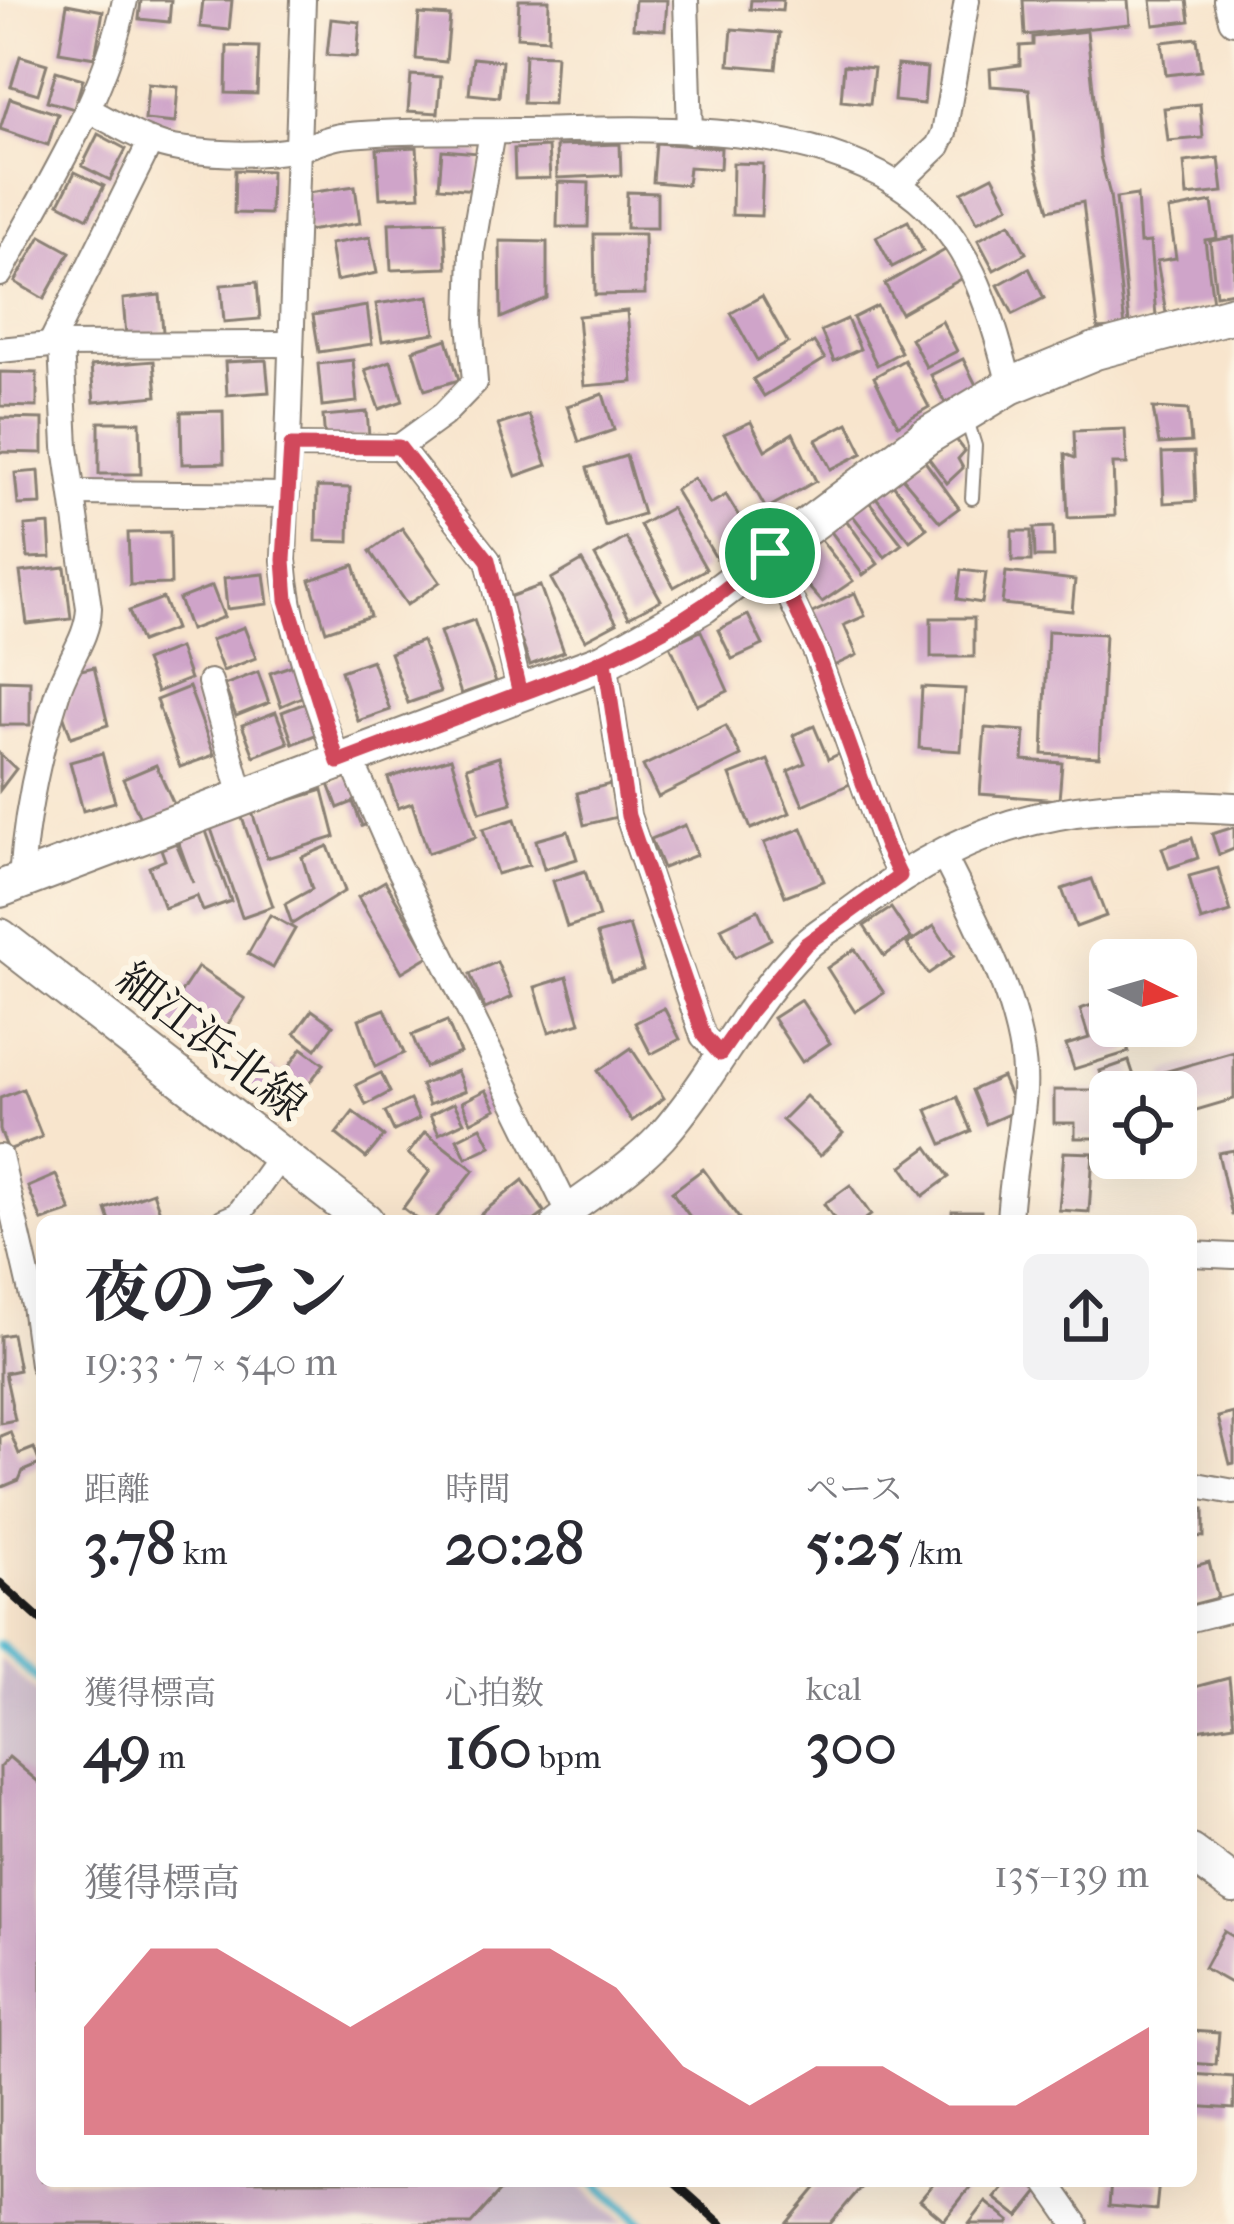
<!DOCTYPE html>
<html lang="ja">
<head>
<meta charset="utf-8">
<style>
  body { margin:0; font-family:"IM FELL French Canon","Noto Serif JP",serif; background:#f2f2f3; color:#2b2b33; height:100vh; display:flex; flex-direction:column; font-size:45px; white-space:nowrap }
  * { box-sizing:border-box; margin:0 }
  p { font-size:39px; color:#7c7c81 }
  .icon { flex:none; width:66px; height:66px; fill:none; stroke:currentColor; stroke-width:2; stroke-linecap:round; stroke-linejoin:round }
  .map { position:relative; flex:1; overflow:hidden }
  .drawer { position:absolute; left:36px; top:1215px; width:1161px; height:972px; display:flex; flex-direction:column; background:#fff; border-radius:18px; box-shadow:0 12px 48px #0002 }
  .drawer>* { flex:none }
  .needle { width:78px; rotate:95deg }
  .fabs { position:absolute; left:1089px; top:939px; display:grid; gap:24px }
  .fabs a { display:grid; place-items:center; width:108px; height:108px; border-radius:18px; background:#fff; box-shadow:0 12px 48px #0002; font-size:60px }
  .pin { position:absolute; display:grid; place-items:center; width:102px; height:102px; color:#fff; margin:-51px; border:6px solid #fff; border-radius:50%; box-shadow:0 3px 12px #0007 }
  .round { display:grid; place-items:center; flex:none; width:126px; height:126px; border-radius:18px; background:#f2f2f3 }
  .overview { display:flex; align-items:center; justify-content:space-between; height:204px; padding:0 48px }
  h1 { font-size:66px; font-weight:700; line-height:90px }
  .metrics { display:grid; grid-template-columns:repeat(3,1fr); gap:18px; height:204px; padding:12px 48px }
  .metrics div { display:grid; align-content:center }
  .metrics b { font-size:60px; font-weight:700 }
  .metrics small { font-size:33px; font-weight:400 }
  .metrics p { font-size:33px }
  .chart { height:336px; padding:24px 48px }
  .chart p { display:flex; justify-content:space-between }
  .chart svg { width:100%; height:216px; margin-top:12px; fill:#d1495b; opacity:.7 }
  .map>svg:first-child { display:block }
  .industrial { fill:#cfbdce }
  .lines { fill:none; stroke-linecap:round; stroke-linejoin:round }
  .stream { stroke:#55bcd3; stroke-width:9 }
  .building { fill:#cfa4c9 }
  .service-casing { stroke:#8a8074; stroke-width:16 }
  .minor-casing { stroke:#8a8074; stroke-width:28 }
  .tertiary-casing { stroke:#8a8074; stroke-width:34 }
  .secondary-casing { stroke:#8a8074; stroke-width:40 }
  .service { stroke:#fff; stroke-width:12 }
  .minor { stroke:#fff; stroke-width:24 }
  .tertiary { stroke:#fff; stroke-width:30 }
  .secondary { stroke:#fff; stroke-width:36 }
  .rail { stroke:#1c1c1c; stroke-width:9 }
  .route-casing { stroke:#fff; stroke-width:24 }
  .route { stroke:#d1495b; stroke-width:15 }
  .labels { text-anchor:middle; stroke-width:12; stroke-linejoin:round; paint-order:stroke }
  .street-label { font-size:45px; fill:#1c1c1c; stroke:#fcf5e5 }
</style>
</head>
<body>
<div class="map">
<svg width="1234" height="2224" viewBox="0 0 1234 2224">
  <rect width="100%" height="100%" fill="#fcf5e5"/>
  <filter id="ink" filterUnits="userSpaceOnUse"><feTurbulence type="fractalNoise" baseFrequency=".00833" numOctaves="2"/><feDisplacementMap in="SourceGraphic" scale="24" xChannelSelector="R" yChannelSelector="G"/><feConvolveMatrix kernelMatrix="1 2 1 2 8 2 1 2 1" color-interpolation-filters="sRGB"/></filter>
  <filter id="wash" filterUnits="userSpaceOnUse"><feTurbulence type="fractalNoise" baseFrequency=".004" numOctaves="4" result="noise"/><feDisplacementMap in="SourceGraphic" scale="48" xChannelSelector="R" yChannelSelector="G"/><feGaussianBlur stdDeviation="2.7" result="paint"/><feColorMatrix in="noise" values="0 0 0 0 0 0 0 0 0 0 0 0 0 0 0 0 0 1.4 0 .05"/><feComposite in="paint" operator="in"/></filter>
  <g filter="url(#wash)">
    <rect width="100%" height="100%" fill="#f8e5cd"/>
    <polygon class="industrial" points="0,1659 42,1697 42,2181 577,2181 624,2224 0,2224"/>
    <g class="lines">
      <g class="stream">
        <polyline points="0,1645 42,1683"/>
        <polyline points="595,2181 642,2224"/>
      </g>
    </g>
    <g id="blocks">
      <g class="building">
        <polygon points="141,0 171,0 169,22 139,19"/>
        <polygon points="203,0 232,0 229,30 200,27"/>
        <polygon points="519,0 549,0 548,39 517,37"/>
        <polygon points="635,0 667,0 665,30 633,28"/>
        <polygon points="751,0 783,0 782,11 750,9"/>
        <polygon points="1023,0 1128,0 1130,24 1025,35"/>
        <polygon points="1151,0 1187,0 1190,21 1154,25"/>
        <polygon points="67,4 103,11 95,58 59,52"/>
        <polygon points="419,14 450,16 446,62 416,59"/>
        <polygon points="331,19 360,22 357,57 327,55"/>
        <polygon points="732,29 780,33 776,69 729,65"/>
        <polygon points="1087,31 1100,156 1110,195 1125,327 1098,329 1083,202 1049,210 1036,164 1029,89 991,86 990,69 1020,65 1020,46 1033,45 1033,37"/>
        <polygon points="1197,38 1201,71 1166,75 1162,42"/>
        <polygon points="227,46 259,47 257,94 226,93"/>
        <polygon points="525,54 556,55 553,104 523,103"/>
        <polygon points="20,56 47,64 38,94 11,86"/>
        <polygon points="473,58 502,61 499,97 469,94"/>
        <polygon points="844,65 874,68 870,104 841,101"/>
        <polygon points="897,65 927,68 924,104 894,101"/>
        <polygon points="56,71 83,79 74,109 47,101"/>
        <polygon points="411,75 441,77 438,113 408,111"/>
        <polygon points="148,84 178,87 175,123 145,120"/>
        <polygon points="10,98 58,114 48,145 0,129"/>
        <polygon points="1200,104 1203,138 1168,141 1164,108"/>
        <polygon points="98,134 126,149 110,180 82,166"/>
        <polygon points="656,143 721,148 720,169 689,167 687,185 653,182"/>
        <polygon points="620,144 621,175 557,178 556,146"/>
        <polygon points="417,147 420,196 380,198 377,149"/>
        <polygon points="548,147 550,178 515,179 514,149"/>
        <polygon points="442,150 479,153 476,190 439,187"/>
        <polygon points="1219,158 1223,192 1187,196 1184,162"/>
        <polygon points="733,163 763,164 761,216 732,215"/>
        <polygon points="235,170 271,171 270,214 234,213"/>
        <polygon points="75,172 104,186 88,218 59,203"/>
        <polygon points="993,176 1009,206 977,222 962,192"/>
        <polygon points="558,182 589,183 588,227 557,227"/>
        <polygon points="355,186 360,223 307,231 301,194"/>
        <polygon points="627,192 657,193 657,228 626,228"/>
        <polygon points="1137,195 1140,243 1150,242 1156,317 1129,323 1116,198"/>
        <polygon points="1212,202 1217,238 1205,240 1213,303 1166,313 1157,261 1176,258 1169,210"/>
        <polygon points="445,221 447,268 391,270 389,223"/>
        <polygon points="908,221 923,251 892,267 876,237"/>
        <polygon points="1010,223 1026,253 994,270 978,240"/>
        <polygon points="594,234 644,234 645,294 595,295"/>
        <polygon points="41,236 70,252 44,299 15,282"/>
        <polygon points="370,237 377,273 336,281 330,244"/>
        <polygon points="1234,237 1234,292 1216,295 1210,241"/>
        <polygon points="500,241 547,242 547,298 501,318"/>
        <polygon points="947,249 963,278 901,313 885,284"/>
        <polygon points="1029,268 1044,298 1013,314 998,285"/>
        <polygon points="257,282 260,319 224,322 221,285"/>
        <polygon points="160,295 163,332 126,336 123,299"/>
        <polygon points="429,296 435,333 382,341 376,304"/>
        <polygon points="762,296 788,343 757,360 731,313"/>
        <polygon points="367,306 372,344 319,352 313,315"/>
        <polygon points="877,306 901,352 877,365 853,318"/>
        <polygon points="627,311 633,382 584,386 578,316"/>
        <polygon points="847,319 860,349 834,361 821,331"/>
        <polygon points="942,321 957,351 926,367 911,338"/>
        <polygon points="447,339 459,380 425,390 413,350"/>
        <polygon points="814,342 825,359 764,396 753,379"/>
        <polygon points="963,359 978,389 946,405 931,375"/>
        <polygon points="266,360 269,392 227,395 225,362"/>
        <polygon points="353,360 357,402 322,406 318,364"/>
        <polygon points="904,360 929,407 898,425 874,377"/>
        <polygon points="154,361 157,396 94,402 91,366"/>
        <polygon points="391,361 403,401 379,409 365,370"/>
        <polygon points="0,372 37,373 37,407 0,406"/>
        <polygon points="603,394 614,430 579,442 567,406"/>
        <polygon points="1153,408 1188,410 1191,442 1159,444"/>
        <polygon points="223,411 224,463 182,464 181,412"/>
        <polygon points="367,412 369,436 325,441 323,416"/>
        <polygon points="529,415 547,465 516,476 498,425"/>
        <polygon points="0,418 43,419 43,453 0,452"/>
        <polygon points="99,422 140,422 141,474 99,474"/>
        <polygon points="751,422 765,450 793,433 816,481 766,509 724,434"/>
        <polygon points="848,423 863,453 831,469 816,440"/>
        <polygon points="1125,429 1127,464 1113,464 1115,516 1068,518 1065,454 1075,458 1074,431"/>
        <polygon points="955,438 965,451 958,459 963,468 947,483 928,457"/>
        <polygon points="1194,452 1196,501 1164,503 1162,453"/>
        <polygon points="626,456 643,514 605,526 587,468"/>
        <polygon points="924,460 959,508 940,522 902,477"/>
        <polygon points="39,471 41,504 18,505 15,473"/>
        <polygon points="694,478 710,504 726,495 751,536 716,558 675,490"/>
        <polygon points="892,483 927,528 910,541 875,496"/>
        <polygon points="317,487 350,488 349,542 316,541"/>
        <polygon points="867,499 902,544 885,557 850,512"/>
        <polygon points="671,508 706,569 674,587 640,525"/>
        <polygon points="844,517 878,564 863,575 829,529"/>
        <polygon points="49,524 51,557 28,558 25,526"/>
        <polygon points="1053,527 1054,557 1035,557 1034,528"/>
        <polygon points="402,528 440,582 407,605 370,551"/>
        <rect x="1012" y="531" width="19" height="30"/>
        <polygon points="170,532 171,584 130,585 128,533"/>
        <polygon points="818,536 853,581 822,602 798,575 813,564 802,549"/>
        <polygon points="626,538 661,600 629,617 595,556"/>
        <polygon points="582,561 617,623 585,640 551,579"/>
        <polygon points="354,565 370,616 326,631 310,580"/>
        <polygon points="65,567 71,619 27,624 20,572"/>
        <polygon points="961,570 986,573 982,603 957,599"/>
        <polygon points="1006,572 1075,580 1072,611 1002,604"/>
        <polygon points="264,574 268,604 227,609 224,578"/>
        <polygon points="212,586 224,617 190,630 179,599"/>
        <polygon points="540,586 564,652 530,665 506,598"/>
        <polygon points="855,593 865,616 844,625 857,655 831,667 808,615"/>
        <polygon points="163,598 175,629 141,642 129,611"/>
        <polygon points="748,615 763,645 732,659 718,630"/>
        <rect x="931" y="618" width="43" height="39"/>
        <polygon points="474,620 496,682 461,694 440,632"/>
        <polygon points="244,627 256,658 223,671 211,640"/>
        <polygon points="701,631 728,691 697,705 670,645"/>
        <polygon points="1048,631 1105,634 1099,757 1043,754"/>
        <polygon points="422,641 440,692 408,703 390,653"/>
        <polygon points="179,648 190,679 157,692 145,661"/>
        <polygon points="372,660 390,710 358,721 341,671"/>
        <polygon points="296,664 308,694 281,706 270,673"/>
        <polygon points="94,667 108,725 71,737 63,714 77,671"/>
        <polygon points="258,672 269,703 236,716 224,685"/>
        <polygon points="0,680 30,681 30,725 0,725"/>
        <polygon points="189,687 214,755 180,767 156,700"/>
        <polygon points="922,687 965,689 961,751 919,748"/>
        <polygon points="308,702 320,733 293,744 282,712"/>
        <polygon points="276,712 288,743 254,756 242,725"/>
        <polygon points="726,726 741,756 658,797 643,766"/>
        <polygon points="814,726 828,759 839,754 852,783 803,805 788,771 805,763 793,735"/>
        <polygon points="985,728 1025,731 1023,760 1062,763 1059,800 980,794"/>
        <polygon points="102,753 115,802 83,811 70,762"/>
        <polygon points="0,754 16,769 0,790"/>
        <polygon points="499,757 512,803 480,812 467,767"/>
        <polygon points="451,758 476,837 428,853 412,803 398,808 388,778"/>
        <polygon points="768,760 790,813 751,829 730,775"/>
        <polygon points="156,765 177,811 143,825 123,779"/>
        <polygon points="349,777 373,822 362,826 353,802 338,808 329,784"/>
        <polygon points="610,784 617,817 584,825 577,793"/>
        <polygon points="323,790 335,837 267,858 252,812"/>
        <polygon points="241,815 273,906 242,917 210,826"/>
        <polygon points="515,819 529,865 497,874 483,829"/>
        <polygon points="685,825 697,855 663,868 651,839"/>
        <polygon points="1234,827 1234,849 1219,855 1212,834"/>
        <polygon points="802,828 824,881 785,896 764,843"/>
        <polygon points="206,831 231,901 203,911 197,896 164,908 149,867 165,860 161,849 176,843 193,883 178,841"/>
        <polygon points="568,831 577,859 544,869 536,840"/>
        <polygon points="1192,838 1198,858 1169,868 1162,848"/>
        <polygon points="328,846 345,891 292,924 285,904 312,889 302,857"/>
        <polygon points="1218,868 1231,912 1201,921 1189,876"/>
        <polygon points="585,871 599,917 567,927 553,881"/>
        <polygon points="1092,879 1106,916 1076,927 1062,889"/>
        <polygon points="385,881 429,956 402,972 358,897"/>
        <polygon points="891,908 911,938 884,956 864,926"/>
        <polygon points="758,910 771,939 735,957 721,928"/>
        <polygon points="270,915 295,929 273,968 248,954"/>
        <polygon points="629,925 643,970 611,980 597,934"/>
        <polygon points="934,926 954,956 928,974 907,944"/>
        <polygon points="855,949 884,993 855,1012 827,968"/>
        <polygon points="497,962 512,997 485,1009 470,974"/>
        <polygon points="198,967 245,999 209,1052 162,1021"/>
        <polygon points="567,977 580,1023 549,1032 535,987"/>
        <polygon points="1110,999 1110,1026 1121,1026 1129,1052 1074,1069 1066,1045 1089,1038 1080,1009"/>
        <polygon points="801,1000 830,1043 802,1062 773,1018"/>
        <polygon points="664,1008 680,1039 651,1054 635,1023"/>
        <polygon points="385,1009 404,1053 375,1067 359,1019"/>
        <polygon points="312,1010 333,1025 316,1049 295,1033"/>
        <polygon points="447,1021 460,1053 425,1067 412,1035"/>
        <polygon points="302,1048 324,1064 306,1087 285,1072"/>
        <polygon points="631,1048 664,1098 632,1121 598,1071"/>
        <polygon points="1234,1052 1234,1099 1176,1116 1176,1092 1170,1092 1164,1072"/>
        <polygon points="258,1059 305,1093 287,1117 241,1083"/>
        <polygon points="1129,1061 1136,1082 1107,1092 1100,1071"/>
        <polygon points="457,1071 465,1091 429,1105 421,1085"/>
        <polygon points="381,1073 390,1092 366,1105 356,1085"/>
        <polygon points="1002,1077 1016,1111 986,1124 972,1090"/>
        <polygon points="23,1089 42,1137 8,1150 0,1130 0,1098"/>
        <polygon points="486,1090 496,1109 471,1122 462,1102"/>
        <polygon points="1054,1090 1100,1090 1100,1138 1075,1138 1075,1123 1054,1123"/>
        <polygon points="806,1096 843,1133 820,1156 782,1120"/>
        <polygon points="957,1097 971,1131 942,1144 927,1110"/>
        <polygon points="410,1100 419,1119 394,1131 385,1112"/>
        <polygon points="454,1103 464,1122 439,1134 430,1115"/>
        <polygon points="353,1112 384,1136 366,1158 336,1134"/>
        <polygon points="481,1127 491,1146 466,1158 457,1139"/>
        <polygon points="425,1132 474,1170 434,1221 420,1221 403,1208 430,1171 408,1154"/>
        <polygon points="928,1147 949,1177 923,1196 902,1166"/>
        <polygon points="1234,1150 1234,1215 1232,1215 1218,1153"/>
        <polygon points="1064,1152 1093,1153 1089,1212 1059,1210"/>
        <polygon points="703,1169 741,1221 693,1221 672,1192"/>
        <polygon points="56,1175 71,1211 42,1221 28,1187"/>
        <polygon points="523,1180 545,1213 534,1221 487,1221 481,1214"/>
        <polygon points="850,1185 871,1215 863,1221 836,1221 824,1204"/>
        <polygon points="153,1192 163,1221 110,1221 106,1209"/>
        <rect x="952" y="1211" width="29" height="10"/>
        <polygon points="12,1334 19,1370 5,1373 15,1420 0,1423 0,1336"/>
        <polygon points="1234,1413 1234,1463 1230,1464 1218,1417"/>
        <polygon points="10,1432 19,1454 34,1448 40,1464 23,1471 19,1480 0,1488 0,1436"/>
        <polygon points="1191,1509 1204,1509 1204,1537 1191,1536"/>
        <polygon points="1209,1562 1218,1598 1191,1605 1191,1567"/>
        <polygon points="1229,1678 1234,1724 1191,1731 1191,1688"/>
        <polygon points="9,1757 42,1785 42,2181 489,2181 500,2191 471,2224 0,2224 0,1767"/>
        <polygon points="1224,1931 1234,1937 1234,1985 1204,1968"/>
        <polygon points="1191,2031 1219,2033 1216,2065 1191,2063"/>
        <polygon points="1191,2074 1234,2077 1234,2109 1191,2106"/>
        <polygon points="822,2181 858,2181 863,2185 830,2224 786,2224"/>
        <polygon points="936,2181 965,2181 971,2186 944,2220 920,2200"/>
        <polygon points="1009,2181 1025,2181 1039,2192 1019,2217 995,2198"/>
        <polygon points="1111,2181 1159,2181 1156,2210 1109,2206"/>
        <polygon points="986,2202 1010,2221 1008,2224 969,2224"/>
      </g>
    </g>
  </g>
  <g filter="url(#ink)">
    <use href="#blocks" fill-opacity="0" stroke="#8a8074" stroke-width="3"/>
    <g class="lines">
      <g class="service-casing">
        <polyline id="service" points="967,420 975,446 972,498"/>
      </g>
      <g class="minor-casing">
        <g id="minor">
          <path d="M303 0 284 560C289 631 315 696 338 762"/>
          <polyline points="686,0 690,132"/>
          <path d="M87 109C115 123 147 145 179 149 215 154 260 156 297 149 312 146 326 138 341 136 397 130 457 132 514 131 637 130 788 117 897 184 967 227 992 312 1010 386"/>
          <polyline points="898,184 938,146 944,133 967,0"/>
          <path d="M0 274C46 187 105 98 125 0"/>
          <polyline points="50,345 151,141"/>
          <polyline points="0,350 50,345 291,344"/>
          <polyline points="291,446 399,447 443,415 475,382 470,321 472,250 492,132"/>
          <polyline points="399,447 488,560 521,695"/>
          <polyline points="73,493 287,495"/>
          <polyline points="769,553 816,652 886,847 900,876"/>
          <polyline points="605,661 628,816 703,1036 720,1055"/>
          <polyline points="210,682 242,797"/>
          <polyline points="350,757 396,862 568,1211 555,1221"/>
          <path d="M943 855C975 919 1029 1017 1024 1091 1021 1135 1011 1177 1009 1221"/>
          <path d="M21 879C25 816 38 755 57 694 66 663 88 639 89 608L66 447 61 345"/>
          <polyline points="0,1157 34,1305 42,1364"/>
          <polyline points="224,1221 238,1215 281,1155"/>
          <polyline points="1191,1254 1234,1256"/>
          <polyline points="1191,1484 1234,1492"/>
          <polyline points="1191,1619 1234,1608"/>
          <polyline points="1046,2181 1076,2224"/>
        </g>
      </g>
      <g class="tertiary-casing">
        <g id="tertiary">
          <polyline points="1229,0 1234,19"/>
          <path d="M568 1211C599 1188 634 1166 661 1137 714 1078 747 1003 804 947 819 932 839 922 856 909 982 814 1079 798 1234 808"/>
        </g>
      </g>
      <g class="secondary-casing">
        <g id="secondary">
          <polyline points="0,889 605,661 703,605 927,436 1010,386 1095,351 1234,314"/>
          <polyline points="0,937 365,1221"/>
          <polyline points="1191,1853 1234,1885"/>
        </g>
      </g>
      <use href="#service" class="service"/>
      <use href="#minor" class="minor"/>
      <use href="#tertiary" class="tertiary"/>
      <use href="#secondary" class="secondary"/>
      <g class="rail">
        <polyline points="0,1583 42,1621"/>
        <polyline points="673,2181 721,2224"/>
      </g>
    </g>
  </g>
  <g class="lines" filter="url(#ink)">
    <g class="route-casing">
      <path id="route" d="M770 553C748 570 727 589 704 605 647 644 584 670 520 694L488 560 399 447 291 446 284 560 287 600 338 762 605 661 628 816 704 1036 720 1054 750 1011 806 944 900 876 886 847 816 652 770 553"/>
    </g>
    <use href="#route" class="route"/>
  </g>
  <g class="labels">
    <g class="street-label">
      <text transform="translate(212 1041) rotate(38)" y="16">細江浜北線</text>
    </g>
  </g>
</svg>
<div class="fabs">
<a><svg class="needle" viewBox="-14 -14 28 28"><path d="M0-13l5 13h-10z" fill="#e53935"/><path d="M0 13l5-13h-10z" fill="#7c7c81"/></svg></a>
<a><svg class="icon" aria-label="locate" viewBox="0 0 24 24"><circle cx="12" cy="12" r="6"/><path d="M12 2v4M12 18v4M2 12h4M18 12h4"/></svg></a>
</div>
<div class="pin" style="left:770px;top:553px;background:#1e9e55"><svg class="icon" aria-label="arrive" viewBox="0 0 24 24"><path d="M6 21V4h12l-3 4 3 4H6"/></svg></div>
<section class="drawer">
<div class="overview"><div><h1>夜のラン</h1><p>19:33 · 7 × 540 m</p></div><a class="round"><svg class="icon" aria-label="share" viewBox="0 0 24 24"><path d="M12 15V3M7 8l5-5 5 5M5 13v7h14v-7"/></svg></a></div>
<div class="metrics">
<div><p>距離</p><b>3.78<small> km</small></b></div>
<div><p>時間</p><b>20:28</b></div>
<div><p>ペース</p><b>5:25<small> /km</small></b></div>
</div>
<div class="metrics">
<div><p>獲得標高</p><b>49<small> m</small></b></div>
<div><p>心拍数</p><b>160<small> bpm</small></b></div>
<div><p>kcal</p><b>300</b></div>
</div>
<div class="chart"><p><span>獲得標高</span>135–139 m</p>
<svg viewBox="0 0 160 44" preserveAspectRatio="none"><path d="M0 44V22L10 6L20 6L30 14L40 22L50 14L60 6L70 6L80 14L90 30L100 38L110 30L120 30L130 38L140 38L150 30L160 22V44z"/></svg>
</div>
</section>
</div>
</body>
</html>
